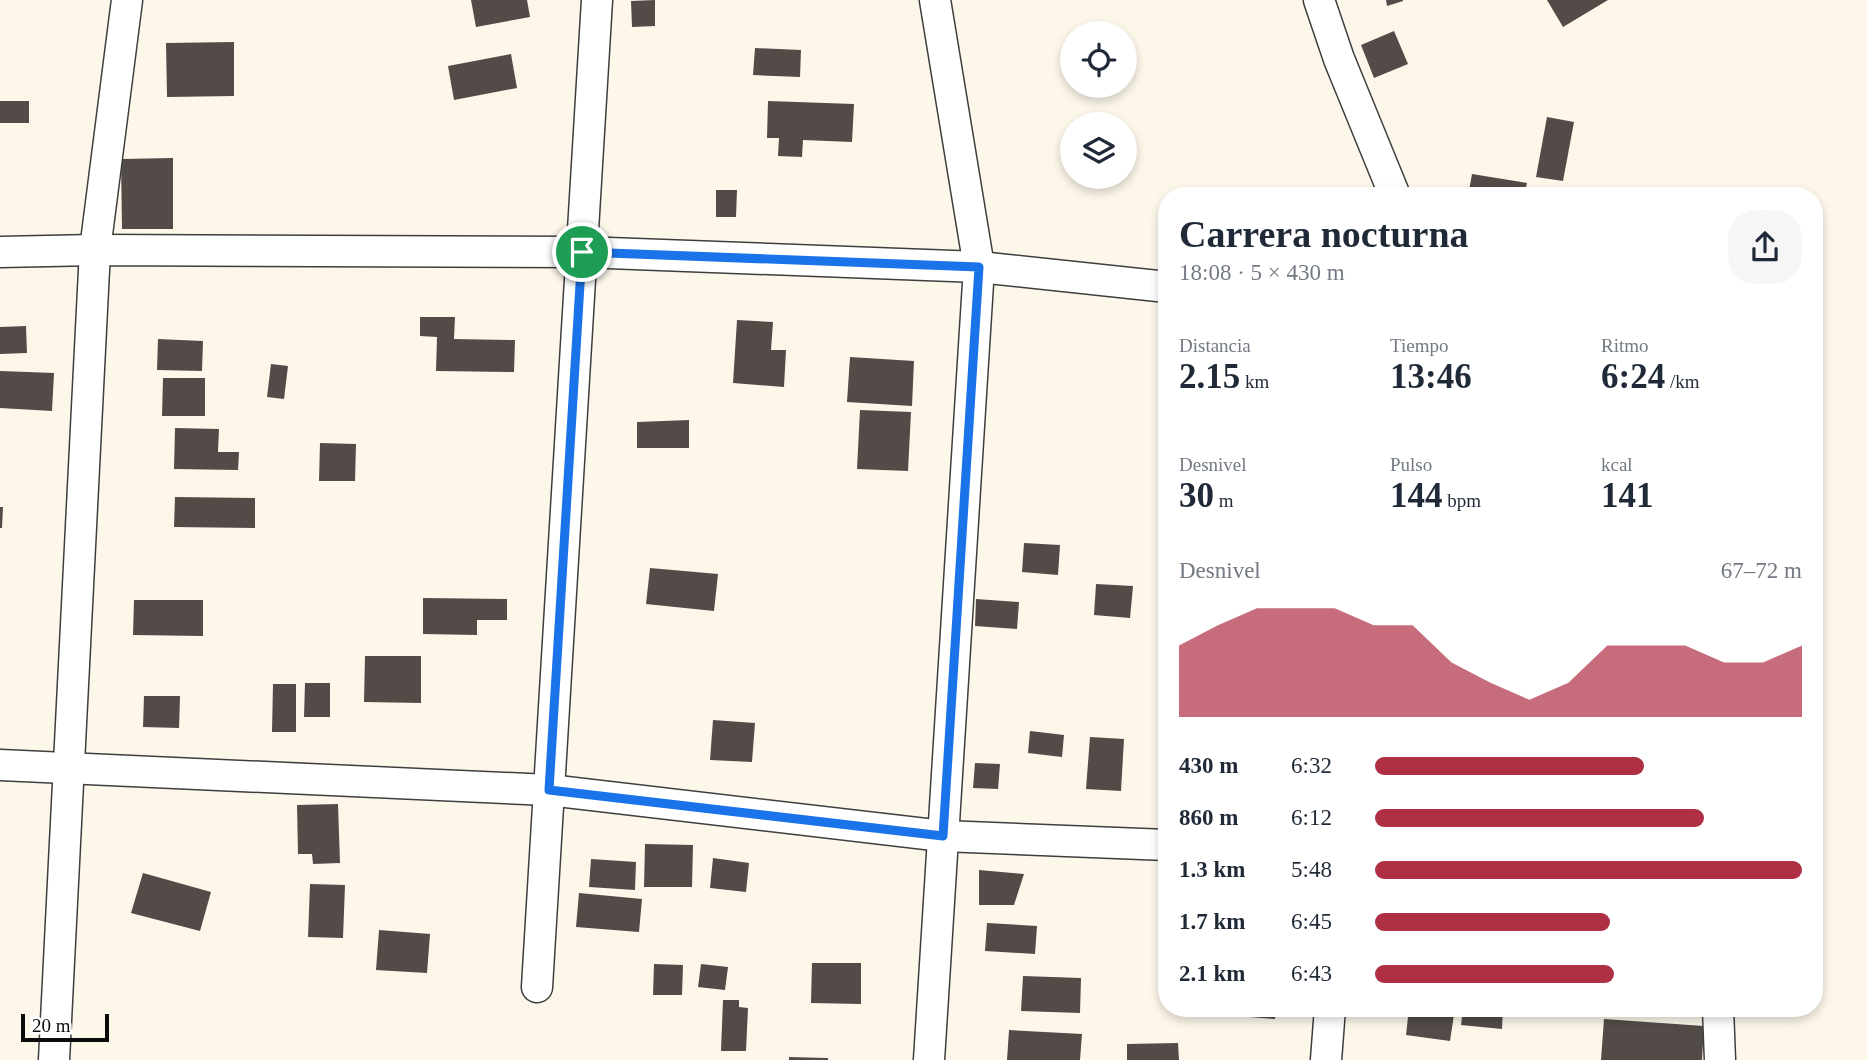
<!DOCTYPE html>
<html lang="es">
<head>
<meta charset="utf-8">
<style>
  body { margin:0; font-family:"Times New Roman",serif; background:#f6f6f7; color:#1f2937; height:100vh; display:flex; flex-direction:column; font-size:26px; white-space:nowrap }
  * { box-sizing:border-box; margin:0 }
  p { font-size:23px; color:#747a83 }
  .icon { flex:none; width:38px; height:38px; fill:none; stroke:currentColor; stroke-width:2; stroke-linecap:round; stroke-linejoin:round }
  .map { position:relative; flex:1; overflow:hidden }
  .drawer { position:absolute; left:1158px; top:187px; width:665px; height:830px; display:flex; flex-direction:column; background:#fff; border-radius:28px; box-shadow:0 4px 10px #0003 }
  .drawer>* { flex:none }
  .buttons { position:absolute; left:1060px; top:21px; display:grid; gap:14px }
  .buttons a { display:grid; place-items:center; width:77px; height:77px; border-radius:50%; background:#fff; box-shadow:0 4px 10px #0003; font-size:35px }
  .scale { position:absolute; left:21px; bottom:18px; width:88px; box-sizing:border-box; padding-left:7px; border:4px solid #0b0b0b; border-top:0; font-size:19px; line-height:24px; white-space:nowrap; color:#0b0b0b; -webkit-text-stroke:5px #fff; paint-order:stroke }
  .pin { position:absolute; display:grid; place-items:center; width:60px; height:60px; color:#fff; margin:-30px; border:4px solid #fff; border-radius:50%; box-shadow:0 2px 7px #0007 }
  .round { display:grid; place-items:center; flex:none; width:74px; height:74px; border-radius:28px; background:#f6f6f7 }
  .head { display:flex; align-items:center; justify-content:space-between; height:119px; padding:0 21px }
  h1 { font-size:38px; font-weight:800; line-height:52px }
  .metrics { display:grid; grid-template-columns:repeat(3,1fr); gap:10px; height:119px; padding:7px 21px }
  .metrics div { display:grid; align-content:center }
  .metrics b { font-size:35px; font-weight:800 }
  .metrics small { font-size:19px; font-weight:400 }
  .metrics p { font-size:19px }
  .chart { height:196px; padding:14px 21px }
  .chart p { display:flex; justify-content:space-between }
  .chart svg { width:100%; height:126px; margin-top:7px; fill:#af2f44; opacity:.7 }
  ul { padding:0 21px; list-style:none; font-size:23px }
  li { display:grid; grid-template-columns:112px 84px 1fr; align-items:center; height:52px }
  li i { height:18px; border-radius:9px; background:#af2f44 }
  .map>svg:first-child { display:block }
  .building { fill:#524b48 }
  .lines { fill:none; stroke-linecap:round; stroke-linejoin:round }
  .minor-casing { stroke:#3e3e3e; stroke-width:33 }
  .minor { stroke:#fff; stroke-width:30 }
  .route-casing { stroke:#fff; stroke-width:14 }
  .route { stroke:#1a73e8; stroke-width:9 }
</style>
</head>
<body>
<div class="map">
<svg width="1867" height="1060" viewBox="0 0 1867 1060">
  <rect width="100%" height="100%" fill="#fdf7ea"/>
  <g class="building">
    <polygon points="471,0 527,0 530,17 476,27"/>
    <polygon points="655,0 655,26 632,27 631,1"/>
    <polygon points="1386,0 1403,0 1403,1 1387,6"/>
    <polygon points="1547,0 1608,0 1563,27"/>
    <polygon points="1394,31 1408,64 1374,78 1361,45"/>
    <polygon points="234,42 234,96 167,97 166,43"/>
    <polygon points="755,48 801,50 800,77 753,75"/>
    <polygon points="511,54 517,88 454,100 448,66"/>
    <rect x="0" y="101" width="29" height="22"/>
    <polygon points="768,101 854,104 852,142 803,140 802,157 778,156 779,138 767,138"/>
    <polygon points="1547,117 1574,122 1563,181 1536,177"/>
    <polygon points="173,158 173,229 122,229 121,159"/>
    <polygon points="1472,174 1527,183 1524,196 1468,196"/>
    <polygon points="716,190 737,190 736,217 716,217"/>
    <polygon points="1638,191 1666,194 1666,196 1638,196"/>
    <polygon points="420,317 455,317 454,339 515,340 514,372 436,371 437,337 420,336"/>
    <polygon points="737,320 773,322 771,350 786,350 784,387 733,383"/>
    <polygon points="26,326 27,353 0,354 0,327"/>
    <polygon points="158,339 203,341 202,371 157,370"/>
    <polygon points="850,357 914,361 912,406 847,402"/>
    <polygon points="271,364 288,366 284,399 267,397"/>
    <polygon points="0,371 54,373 52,411 0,408"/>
    <polygon points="163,378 205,378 205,416 162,416"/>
    <polygon points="860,410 911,412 908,471 857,469"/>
    <polygon points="689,420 689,448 637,448 637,422"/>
    <polygon points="175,428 219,429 218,452 239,452 238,470 174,469"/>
    <polygon points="320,443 356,444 355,481 319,481"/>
    <polygon points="175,497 255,498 255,528 174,527"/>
    <polygon points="0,507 3,507 2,528 0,528"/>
    <polygon points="1024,543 1060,545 1058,575 1022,572"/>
    <polygon points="650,568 718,574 714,611 646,604"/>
    <polygon points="1096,584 1133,586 1130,618 1094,615"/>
    <polygon points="423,598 507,599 507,620 477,620 477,635 423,634"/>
    <polygon points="976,599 1019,602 1017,629 975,626"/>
    <polygon points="134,600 203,600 203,636 133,635"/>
    <polygon points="365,656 421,656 421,703 364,702"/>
    <polygon points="305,683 330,683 330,717 304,717"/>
    <polygon points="273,684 296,684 296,732 272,732"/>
    <polygon points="144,696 180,696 179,728 143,727"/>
    <polygon points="713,720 755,723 752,762 710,760"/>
    <polygon points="1030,731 1064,735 1062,757 1028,753"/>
    <polygon points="1090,737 1124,739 1121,791 1086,789"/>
    <polygon points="975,763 1000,764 998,789 973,788"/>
    <polygon points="338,804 340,863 313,864 312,854 298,854 297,805"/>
    <polygon points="645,844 693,845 692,887 644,887"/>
    <polygon points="713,858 749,863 746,892 710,888"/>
    <polygon points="591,859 636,862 635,890 589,887"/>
    <polygon points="979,870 1024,874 1014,905 979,905"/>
    <polygon points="143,873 211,892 200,931 131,913"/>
    <polygon points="310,884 345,885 343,938 308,937"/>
    <polygon points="579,893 642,899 639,932 576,927"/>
    <polygon points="987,923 1037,926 1035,954 985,951"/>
    <polygon points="379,930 430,934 427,973 376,970"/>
    <polygon points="812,963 861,963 861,1004 811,1003"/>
    <polygon points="654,964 683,965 682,995 653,995"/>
    <polygon points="701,964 728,967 725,990 698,987"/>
    <polygon points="1023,976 1081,978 1080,1013 1021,1011"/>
    <polygon points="723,1000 739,1000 739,1007 748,1008 746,1051 721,1051"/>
    <polygon points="1236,1008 1276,1008 1275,1019 1235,1016"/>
    <polygon points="1409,1008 1455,1008 1450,1041 1406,1035"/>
    <polygon points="1463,1008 1503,1008 1502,1029 1461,1025"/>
    <polygon points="1541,1008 1574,1008 1574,1012 1541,1011"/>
    <polygon points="1604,1019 1704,1026 1702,1060 1601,1060"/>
    <polygon points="1009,1030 1082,1034 1080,1060 1007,1060"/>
    <polygon points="1178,1043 1179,1060 1127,1060 1127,1044"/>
    <polygon points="789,1057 828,1058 828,1060 789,1060"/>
  </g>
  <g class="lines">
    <g class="minor-casing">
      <g id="minor">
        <polyline points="1319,0 1339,59 1395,196"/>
        <polyline points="0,252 95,250 582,252 979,267 1167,287"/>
        <polyline points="0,765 549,790 943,836 1167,845"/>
        <polyline points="537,987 597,0"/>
        <polyline points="1718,1008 1720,1060"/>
        <polyline points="54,1060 95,250 127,0"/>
        <polyline points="929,1060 979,267 935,0"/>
        <polyline points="1326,1060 1330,1008"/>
      </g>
    </g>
    <use href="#minor" class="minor"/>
  </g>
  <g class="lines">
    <g class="route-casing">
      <polygon id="route" points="582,252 979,267 943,836 549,790"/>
    </g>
    <use href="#route" class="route"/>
  </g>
</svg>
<div class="buttons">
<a><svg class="icon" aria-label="locate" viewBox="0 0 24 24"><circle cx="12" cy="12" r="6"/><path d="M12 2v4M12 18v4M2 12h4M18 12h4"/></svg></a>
<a><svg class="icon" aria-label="layers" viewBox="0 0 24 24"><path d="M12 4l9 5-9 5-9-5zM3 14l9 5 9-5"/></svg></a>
</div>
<div class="scale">20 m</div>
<div class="pin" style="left:582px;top:252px;background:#1e9e55"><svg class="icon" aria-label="arrive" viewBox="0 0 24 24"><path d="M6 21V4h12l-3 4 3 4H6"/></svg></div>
<section class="drawer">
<div class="head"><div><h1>Carrera nocturna</h1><p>18:08 · 5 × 430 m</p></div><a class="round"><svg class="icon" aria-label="share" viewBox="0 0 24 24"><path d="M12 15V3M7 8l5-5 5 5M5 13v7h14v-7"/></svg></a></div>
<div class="metrics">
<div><p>Distancia</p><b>2.15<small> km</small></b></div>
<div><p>Tiempo</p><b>13:46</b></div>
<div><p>Ritmo</p><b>6:24<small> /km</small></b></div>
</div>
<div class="metrics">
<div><p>Desnivel</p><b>30<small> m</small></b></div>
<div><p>Pulso</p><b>144<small> bpm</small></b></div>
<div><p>kcal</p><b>141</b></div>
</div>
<div class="chart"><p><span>Desnivel</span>67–72 m</p>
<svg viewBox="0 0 160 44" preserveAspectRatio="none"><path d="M0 44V19L10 12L20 6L30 6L40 6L50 12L60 12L70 25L80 32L90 38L100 32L110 19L120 19L130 19L140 25L150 25L160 19V44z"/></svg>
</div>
<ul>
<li><b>430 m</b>6:32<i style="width:63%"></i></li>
<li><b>860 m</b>6:12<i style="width:77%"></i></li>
<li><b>1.3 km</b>5:48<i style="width:100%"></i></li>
<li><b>1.7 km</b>6:45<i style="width:55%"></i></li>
<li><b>2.1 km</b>6:43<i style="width:56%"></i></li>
</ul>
</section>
</div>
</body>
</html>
